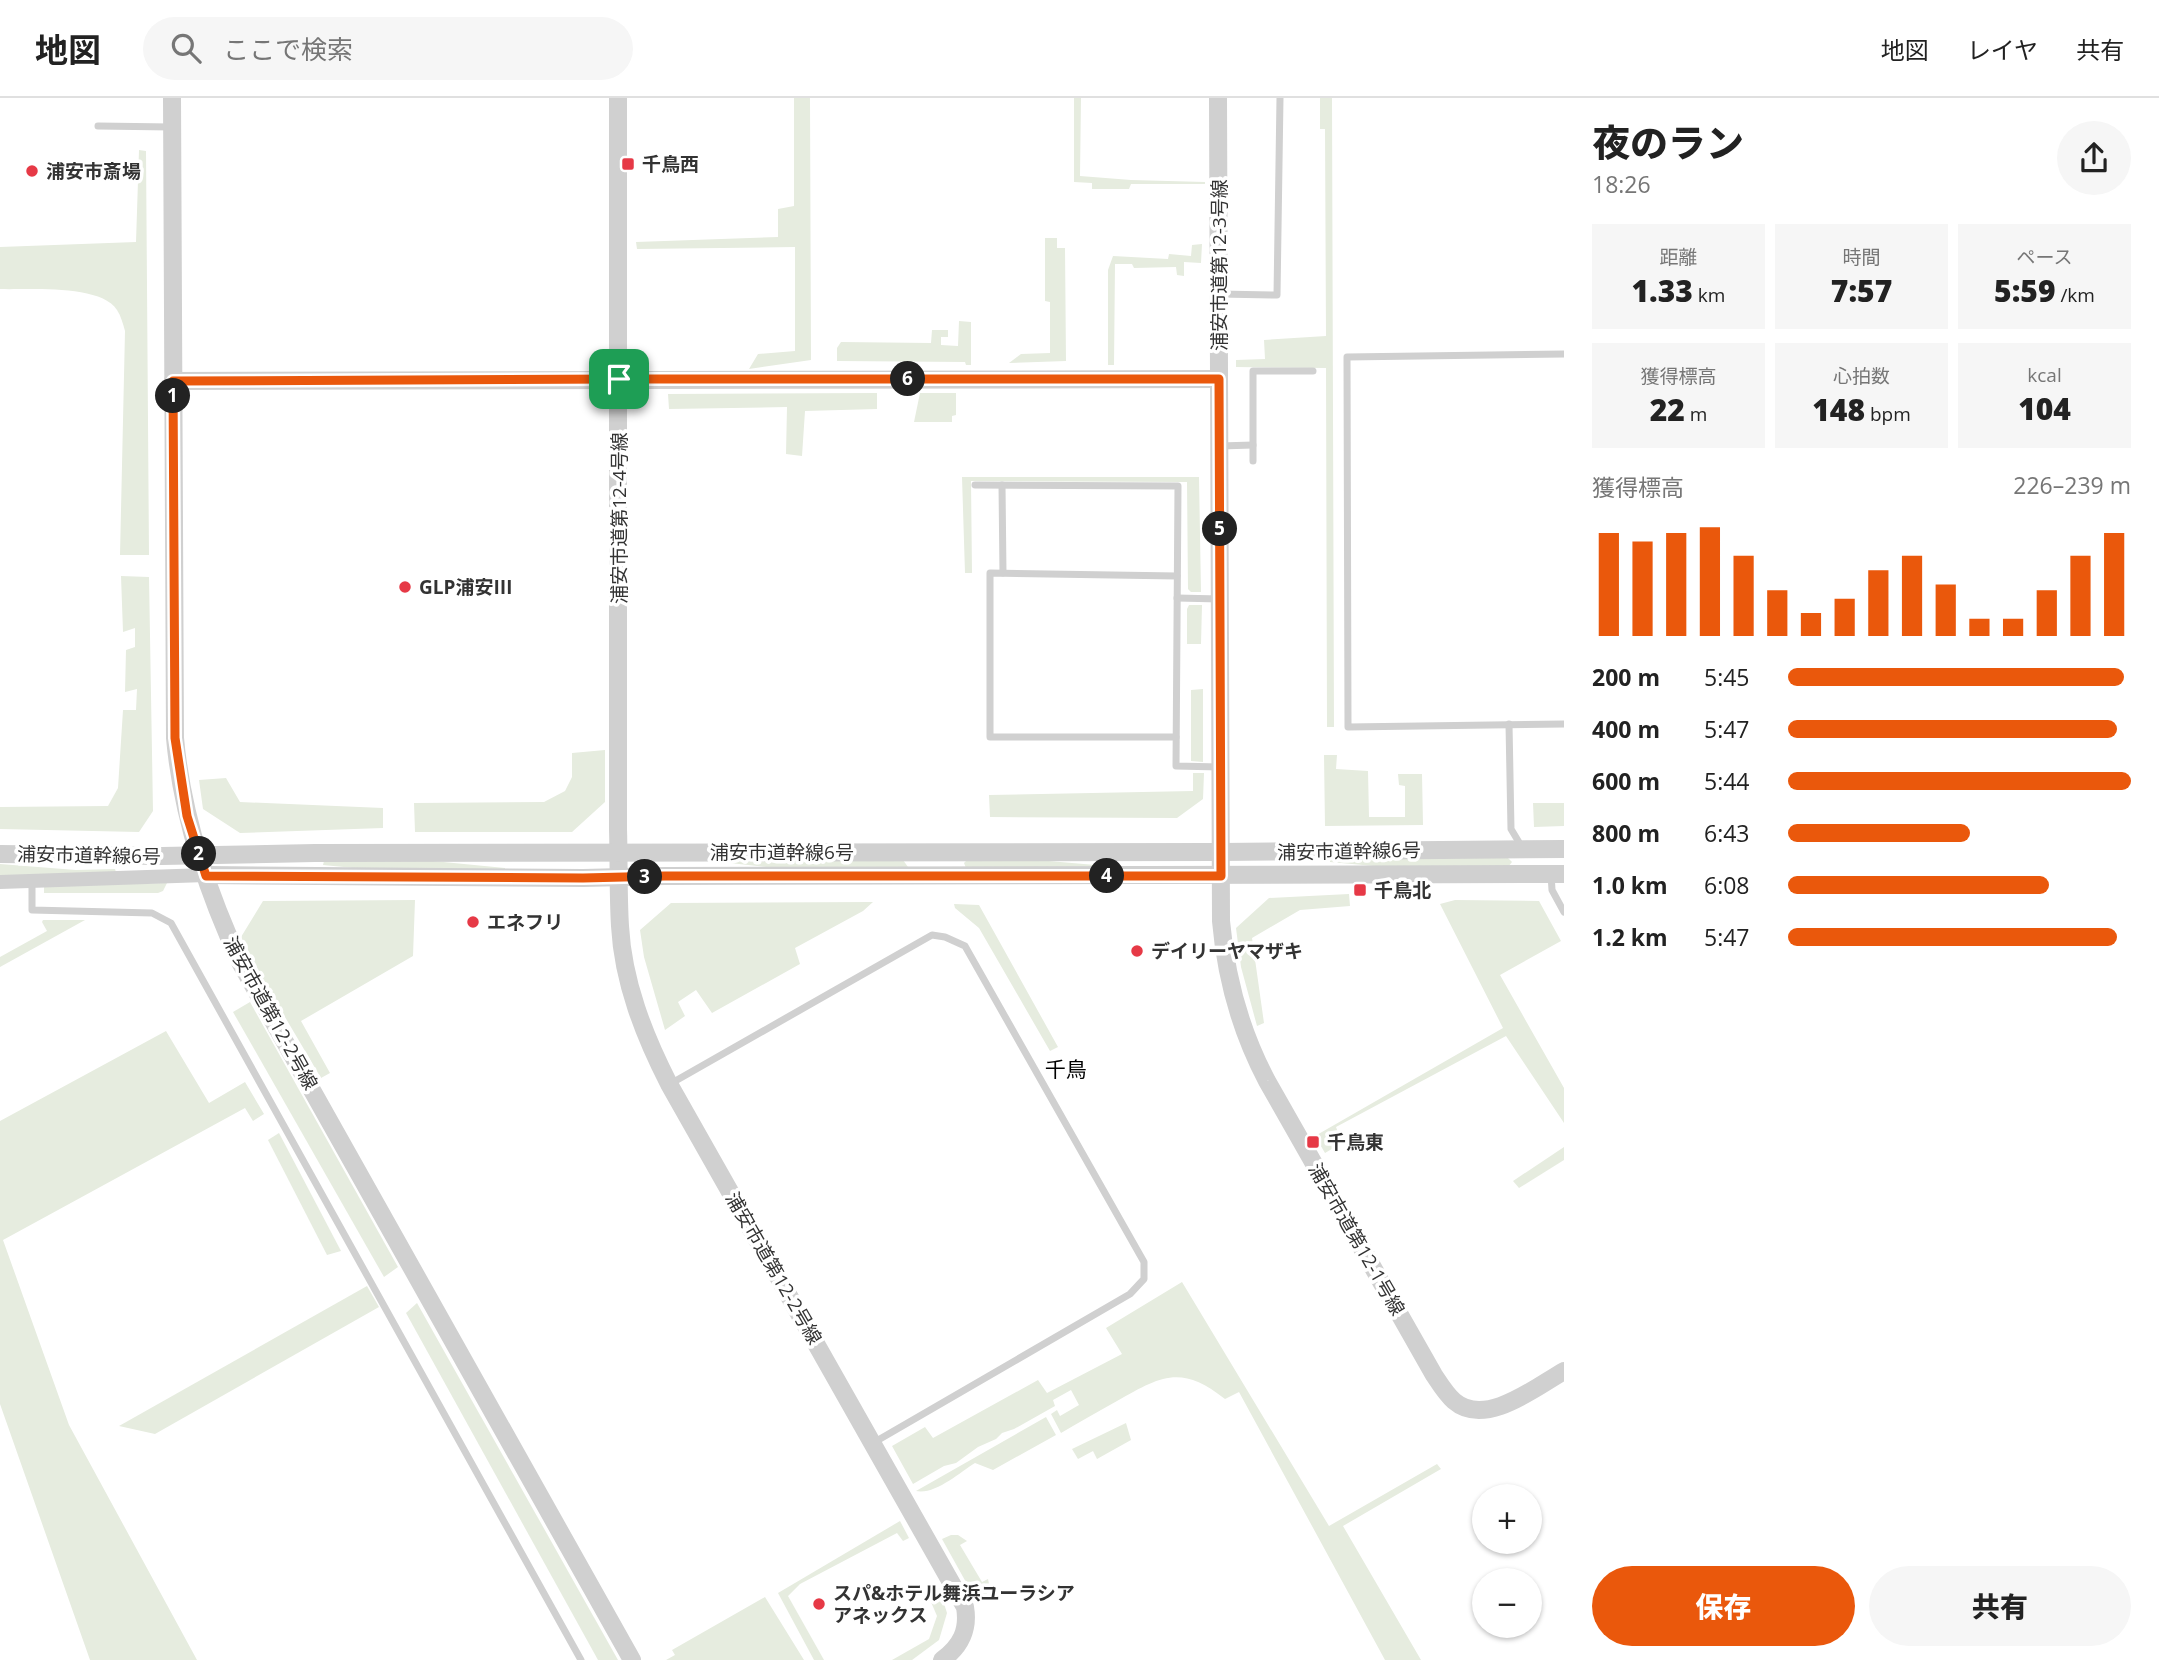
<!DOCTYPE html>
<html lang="ja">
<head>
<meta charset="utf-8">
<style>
  body { margin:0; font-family:"Open Sans","Noto Sans JP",sans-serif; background:#f6f6f6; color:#222; height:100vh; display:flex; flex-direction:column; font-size:26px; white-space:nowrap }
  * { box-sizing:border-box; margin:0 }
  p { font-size:23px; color:#767676 }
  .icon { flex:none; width:38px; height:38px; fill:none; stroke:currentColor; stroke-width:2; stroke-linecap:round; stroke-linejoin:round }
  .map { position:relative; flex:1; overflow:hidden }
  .sheet { display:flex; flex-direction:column; background:#fff; width:595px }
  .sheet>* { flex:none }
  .tools { position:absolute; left:1472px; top:1386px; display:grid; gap:14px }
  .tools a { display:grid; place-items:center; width:70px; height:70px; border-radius:50%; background:#fff; box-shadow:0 2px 5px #0004; font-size:35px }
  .pin { position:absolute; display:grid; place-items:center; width:60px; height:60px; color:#fff; margin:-30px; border-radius:14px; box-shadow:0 4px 10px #0006 }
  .km { position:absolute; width:35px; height:35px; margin:-18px; border-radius:50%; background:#222; color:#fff; font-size:19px; line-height:35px; text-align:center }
  .round { display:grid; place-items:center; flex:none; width:74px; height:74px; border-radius:37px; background:#f6f6f6 }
  .summary { display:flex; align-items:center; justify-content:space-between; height:119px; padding:0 28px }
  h1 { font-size:38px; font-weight:800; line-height:52px }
  .figures { display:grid; grid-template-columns:repeat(3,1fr); gap:10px; height:119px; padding:7px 28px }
  .figures div { display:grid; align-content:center; border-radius:0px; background:#f6f6f6; text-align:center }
  .figures b { font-size:30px; font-weight:800 }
  .figures small { font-size:19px; font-weight:400 }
  .figures p { font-size:19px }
  .chart { height:196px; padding:14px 28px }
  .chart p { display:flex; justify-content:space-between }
  .chart svg { width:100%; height:126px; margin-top:7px; stroke:#ea580c; stroke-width:6 }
  .action { display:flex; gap:14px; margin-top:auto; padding:14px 28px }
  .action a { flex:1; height:80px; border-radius:42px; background:#ea580c; color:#fff; font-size:28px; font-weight:800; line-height:80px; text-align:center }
  .action a+a { background:#f6f6f6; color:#222 }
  ul { padding:0 28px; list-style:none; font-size:23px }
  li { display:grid; grid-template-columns:112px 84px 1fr; align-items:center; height:52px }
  li i { height:18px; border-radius:9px; background:#ea580c }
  header { display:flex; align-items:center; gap:42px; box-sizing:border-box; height:98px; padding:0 35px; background:#fff; border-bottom:2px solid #e0e0e0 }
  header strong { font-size:33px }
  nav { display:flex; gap:38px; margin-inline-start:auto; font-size:24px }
  .search { width:490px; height:63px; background:#f6f6f6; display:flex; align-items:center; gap:18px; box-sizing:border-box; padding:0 24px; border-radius:38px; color:#767676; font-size:26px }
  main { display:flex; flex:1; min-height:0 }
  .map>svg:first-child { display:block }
  .green { fill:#e6ecdf }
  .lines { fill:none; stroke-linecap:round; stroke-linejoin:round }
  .service { stroke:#d0d0d0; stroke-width:7 }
  .minor { stroke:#d0d0d0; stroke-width:14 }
  .tertiary { stroke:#d0d0d0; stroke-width:18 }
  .route-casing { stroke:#fff; stroke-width:14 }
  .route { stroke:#ea580c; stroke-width:9 }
  .poi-dot { fill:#e63946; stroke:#fff; stroke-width:2.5 }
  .labels { text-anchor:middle; stroke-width:7; stroke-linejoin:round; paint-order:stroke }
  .poi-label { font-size:19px; font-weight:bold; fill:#333; stroke:#fff; text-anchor:start }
  .street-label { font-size:19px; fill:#333; stroke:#fff }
  .neighbourhood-label { font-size:21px; fill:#000; stroke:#fff }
</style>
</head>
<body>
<header>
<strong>地図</strong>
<div class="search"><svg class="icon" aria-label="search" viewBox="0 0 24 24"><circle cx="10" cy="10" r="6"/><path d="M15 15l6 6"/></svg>ここで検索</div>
<nav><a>地図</a><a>レイヤ</a><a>共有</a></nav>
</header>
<main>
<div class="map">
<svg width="1564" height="1562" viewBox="0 0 1564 1562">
  <rect width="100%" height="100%" fill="#fff"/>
  <g class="green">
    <polygon points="794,0 810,0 811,262 749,271 758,256 795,253 795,149 637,151 636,144 778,139 778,111 794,108"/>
    <polygon points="1074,0 1081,0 1080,78 1131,82 1205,84 1205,86 1131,86 1129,91 1092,91 1092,85 1074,84"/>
    <polygon points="1320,0 1332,0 1334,629 1327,629 1326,270 1236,269 1236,262 1265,261 1264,242 1326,238 1325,31 1320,31"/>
    <path d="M139 52 146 53 149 457H120L125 233C123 226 121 218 117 212 101 186 28 192 0 191V149L136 144Z"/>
    <polygon points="1045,140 1057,140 1057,150 1065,150 1066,263 1009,265 1021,256 1050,255 1050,204 1045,203"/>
    <polygon points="1202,146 1201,165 1184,164 1184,178 1177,177 1176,169 1134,170 1132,166 1115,166 1114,267 1108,267 1108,172 1113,158 1168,161 1169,156 1191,158 1192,147"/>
    <polygon points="959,223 971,224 971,267 966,267 965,264 837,263 837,250 841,244 931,245 932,232 948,232 948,239 941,239 941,247 958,248"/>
    <polygon points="877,295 877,311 805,313 802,358 786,356 787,309 669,311 668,296"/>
    <polygon points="920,295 956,295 956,317 952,318 952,324 914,324"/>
    <polygon points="962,379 1199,379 1201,494 1191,494 1188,491 1187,384 971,383 972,475 965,475"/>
    <polygon points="121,478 149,479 153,713 139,734 0,731 0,709 108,708 118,690 123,612 136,612 137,591 125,594 126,552 135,549 135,530 123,534"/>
    <polygon points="1189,507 1202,507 1201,546 1187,546 1187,511"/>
    <polygon points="1203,591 1203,664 1191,663 1191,592"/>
    <polygon points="605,652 605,704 572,734 415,734 414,705 544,704 565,693 572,679 572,655"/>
    <polygon points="1324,657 1337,657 1336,671 1368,673 1369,719 1405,719 1405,688 1399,687 1398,676 1422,676 1423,727 1325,728"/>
    <polygon points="1193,675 1204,675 1203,701 1177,720 990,719 989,697 1193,693"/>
    <polygon points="226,680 240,704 383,710 383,730 240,735 203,711 199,682"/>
    <polygon points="1533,705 1564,705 1564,728 1534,729"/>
    <polygon points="1330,760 1508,760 1512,764 1508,769 1407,771 1330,764"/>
    <polygon points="731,762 903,762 908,769 803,773 730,765"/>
    <polygon points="967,762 1037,762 1107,768 966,770 964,765"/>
    <polygon points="324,763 433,763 505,770 505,774 395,774 323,767"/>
    <polygon points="0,766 76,772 115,771 116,774 0,780"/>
    <polygon points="167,785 163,793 158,795 44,795 44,788"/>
    <polygon points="1349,796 1350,808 1300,812 1252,840 1264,925 1257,928 1241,869 1236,830 1269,800"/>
    <polygon points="415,802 413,858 301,923 330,975 321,980 259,875 241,839 263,803"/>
    <polygon points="1455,802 1539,803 1561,843 1500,877 1564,990 1564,1025 1506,938 1336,1029 1342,1045 1325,1055 1315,1038 1503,930 1440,806"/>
    <polygon points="873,804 863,813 795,850 800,866 712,915 696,892 678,904 685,918 665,932 644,859 640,832 671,805"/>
    <polygon points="954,806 979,807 1058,949 1050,953 979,830 955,810"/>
    <polygon points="43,822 85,822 0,869 0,859 47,833 42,824"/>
    <polygon points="250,904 398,1169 384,1179 233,914"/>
    <polygon points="166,933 209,1005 245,984 264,1016 253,1023 245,1010 3,1142 69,1327 197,1562 90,1562 0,1306 0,1023"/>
    <polygon points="279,1035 341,1153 327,1157 268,1042"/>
    <polygon points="1564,1049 1564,1062 1519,1090 1513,1083"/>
    <path d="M1182 1184 1329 1428 1437 1366 1441 1371 1343 1428 1421 1562H1385L1239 1294 1225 1301C1181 1266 1161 1278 1117 1303 1098 1314 1079 1324 1061 1335L1051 1316 1057 1312 1060 1318 1079 1307 1071 1292 1053 1302 1055 1308 1014 1331 1002 1335 996 1341 978 1349 956 1365 944 1368 913 1386 892 1348 925 1329 933 1340 1038 1282 1047 1295 1122 1256 1106 1230Z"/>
    <polygon points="367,1188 379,1209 155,1336 119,1328"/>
    <polygon points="417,1205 618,1562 598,1562 406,1215"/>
    <path d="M1046 1319 1056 1337 993 1372 975 1365C959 1375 935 1397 916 1393Z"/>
    <polygon points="1126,1325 1131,1342 1097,1361 1093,1353 1078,1361 1072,1351"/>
    <polygon points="900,1423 909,1440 903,1443 897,1435 800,1486 788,1498 824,1562 814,1562 778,1495"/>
    <path d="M951 1437H958L967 1443 960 1447 982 1484 988 1481C991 1491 987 1500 977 1504L942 1441Z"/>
    <polygon points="939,1490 947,1515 939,1542 912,1562 892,1562 929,1541 937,1518 928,1497"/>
    <polygon points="765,1499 804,1562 666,1562 675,1557 672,1552"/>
  </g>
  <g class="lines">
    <g class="service">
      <polyline points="98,28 171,29"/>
      <polyline points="1219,196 1277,197 1280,0"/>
      <polyline points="1564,256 1347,259 1348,629 1564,626"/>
      <polyline points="1220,348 1253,347"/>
      <polyline points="1253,363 1253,273 1313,273"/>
      <polyline points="975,387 1178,388 1176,668 1220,669"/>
      <polyline points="1002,387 1003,475"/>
      <polyline points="1177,500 1220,501"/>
      <polyline points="1509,626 1511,731 1523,751"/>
      <polyline points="1176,639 990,639 990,475 1177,478"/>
      <polyline points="1551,776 1552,792 1564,814"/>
      <polyline points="32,783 32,812 152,815 171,825 581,1562"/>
      <polyline points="670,986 932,837 945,839 965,848 1144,1164 1144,1181 1130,1196 873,1345"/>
    </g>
    <polyline class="minor" points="0,784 206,777"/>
    <g class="tertiary">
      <path d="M172 0 175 640C182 718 207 793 240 864L632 1562"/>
      <path d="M618 0V731C619 763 618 795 620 828 623 884 644 937 669 986L965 1509C969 1532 961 1548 942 1562"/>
      <path d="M1218 0 1221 823C1226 881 1240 932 1267 983L1434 1277C1440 1286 1446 1296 1454 1303 1485 1330 1536 1289 1564 1273"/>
      <polyline points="173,283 1219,281"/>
      <polyline points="0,756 162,758 315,755 1221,754 1564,751"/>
      <polyline points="206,777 583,780 665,778 1564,776"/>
    </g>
  </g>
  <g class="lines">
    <g class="route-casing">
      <polygon id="route" points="619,281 1219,281 1221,778 665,778 583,780 206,778 187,718 175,640 173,283"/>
    </g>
    <use href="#route" class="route"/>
  </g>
  <g class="poi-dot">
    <rect x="621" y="59" width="14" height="14" rx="3.5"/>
    <circle cx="32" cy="73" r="7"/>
    <circle cx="405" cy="489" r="7"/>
    <rect x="1353" y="785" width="14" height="14" rx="3.5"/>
    <circle cx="473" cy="824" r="7"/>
    <circle cx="1137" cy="853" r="7"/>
    <rect x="1306" y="1037" width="14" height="14" rx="3.5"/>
    <circle cx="819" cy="1506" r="7"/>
  </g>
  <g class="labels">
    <g class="poi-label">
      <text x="642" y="73">千鳥西</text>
      <text x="46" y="80">浦安市斎場</text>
      <text x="419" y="496">GLP浦安Ⅲ</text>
      <text x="1374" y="799">千鳥北</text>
      <text x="487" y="831">エネフリ</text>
      <text x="1151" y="860">デイリーヤマザキ</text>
      <text x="1327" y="1051">千鳥東</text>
      <text x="833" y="1502">スパ&amp;ホテル舞浜ユーラシア<tspan x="833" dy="22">アネックス</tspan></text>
    </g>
    <g class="street-label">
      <text transform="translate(1219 167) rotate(-90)" y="7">浦安市道第12-3号線</text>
      <text transform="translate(619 420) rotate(-90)" y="7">浦安市道第12-4号線</text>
      <text transform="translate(1349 753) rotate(-1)" y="7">浦安市道幹線6号</text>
      <text x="782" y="761">浦安市道幹線6号</text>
      <text transform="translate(89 757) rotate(1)" y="7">浦安市道幹線6号</text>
      <text transform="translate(271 915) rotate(61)" y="7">浦安市道第12-2号線</text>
      <text transform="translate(1357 1141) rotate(60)" y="7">浦安市道第12-1号線</text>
      <text transform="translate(774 1170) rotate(60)" y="7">浦安市道第12-2号線</text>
    </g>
    <g class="neighbourhood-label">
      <text x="1066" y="979">千鳥</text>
    </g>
  </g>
</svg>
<div class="tools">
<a>+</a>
<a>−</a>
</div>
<div class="pin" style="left:619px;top:281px;background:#1e9e55"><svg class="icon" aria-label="arrive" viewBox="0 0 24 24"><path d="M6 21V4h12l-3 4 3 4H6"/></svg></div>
<b class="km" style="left:173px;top:298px">1</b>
<b class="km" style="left:199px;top:756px">2</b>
<b class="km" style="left:645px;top:779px">3</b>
<b class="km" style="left:1107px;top:778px">4</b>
<b class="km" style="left:1220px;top:431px">5</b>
<b class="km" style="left:908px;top:281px">6</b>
</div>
<section class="sheet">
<div class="summary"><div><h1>夜のラン</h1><p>18:26</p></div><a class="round"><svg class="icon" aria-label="share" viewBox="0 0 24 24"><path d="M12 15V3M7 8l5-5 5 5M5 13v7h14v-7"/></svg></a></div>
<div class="figures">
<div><p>距離</p><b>1.33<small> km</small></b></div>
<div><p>時間</p><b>7:57</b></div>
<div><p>ペース</p><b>5:59<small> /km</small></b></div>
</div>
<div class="figures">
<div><p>獲得標高</p><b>22<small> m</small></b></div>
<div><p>心拍数</p><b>148<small> bpm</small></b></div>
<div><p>kcal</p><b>104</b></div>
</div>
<div class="chart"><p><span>獲得標高</span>226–239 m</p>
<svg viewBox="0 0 160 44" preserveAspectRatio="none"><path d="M5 44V8M15 44V11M25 44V8M35 44V6M45 44V16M55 44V28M65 44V36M75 44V31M85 44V21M95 44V16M105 44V26M115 44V38M125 44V38M135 44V28M145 44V16M155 44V8"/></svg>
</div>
<ul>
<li><b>200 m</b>5:45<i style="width:98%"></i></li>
<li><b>400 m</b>5:47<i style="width:96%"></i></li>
<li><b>600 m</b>5:44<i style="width:100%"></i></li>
<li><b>800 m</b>6:43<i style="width:53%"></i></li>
<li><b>1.0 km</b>6:08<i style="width:76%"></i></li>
<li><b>1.2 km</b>5:47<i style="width:96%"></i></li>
</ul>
<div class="action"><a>保存</a><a>共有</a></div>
</section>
</main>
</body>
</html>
